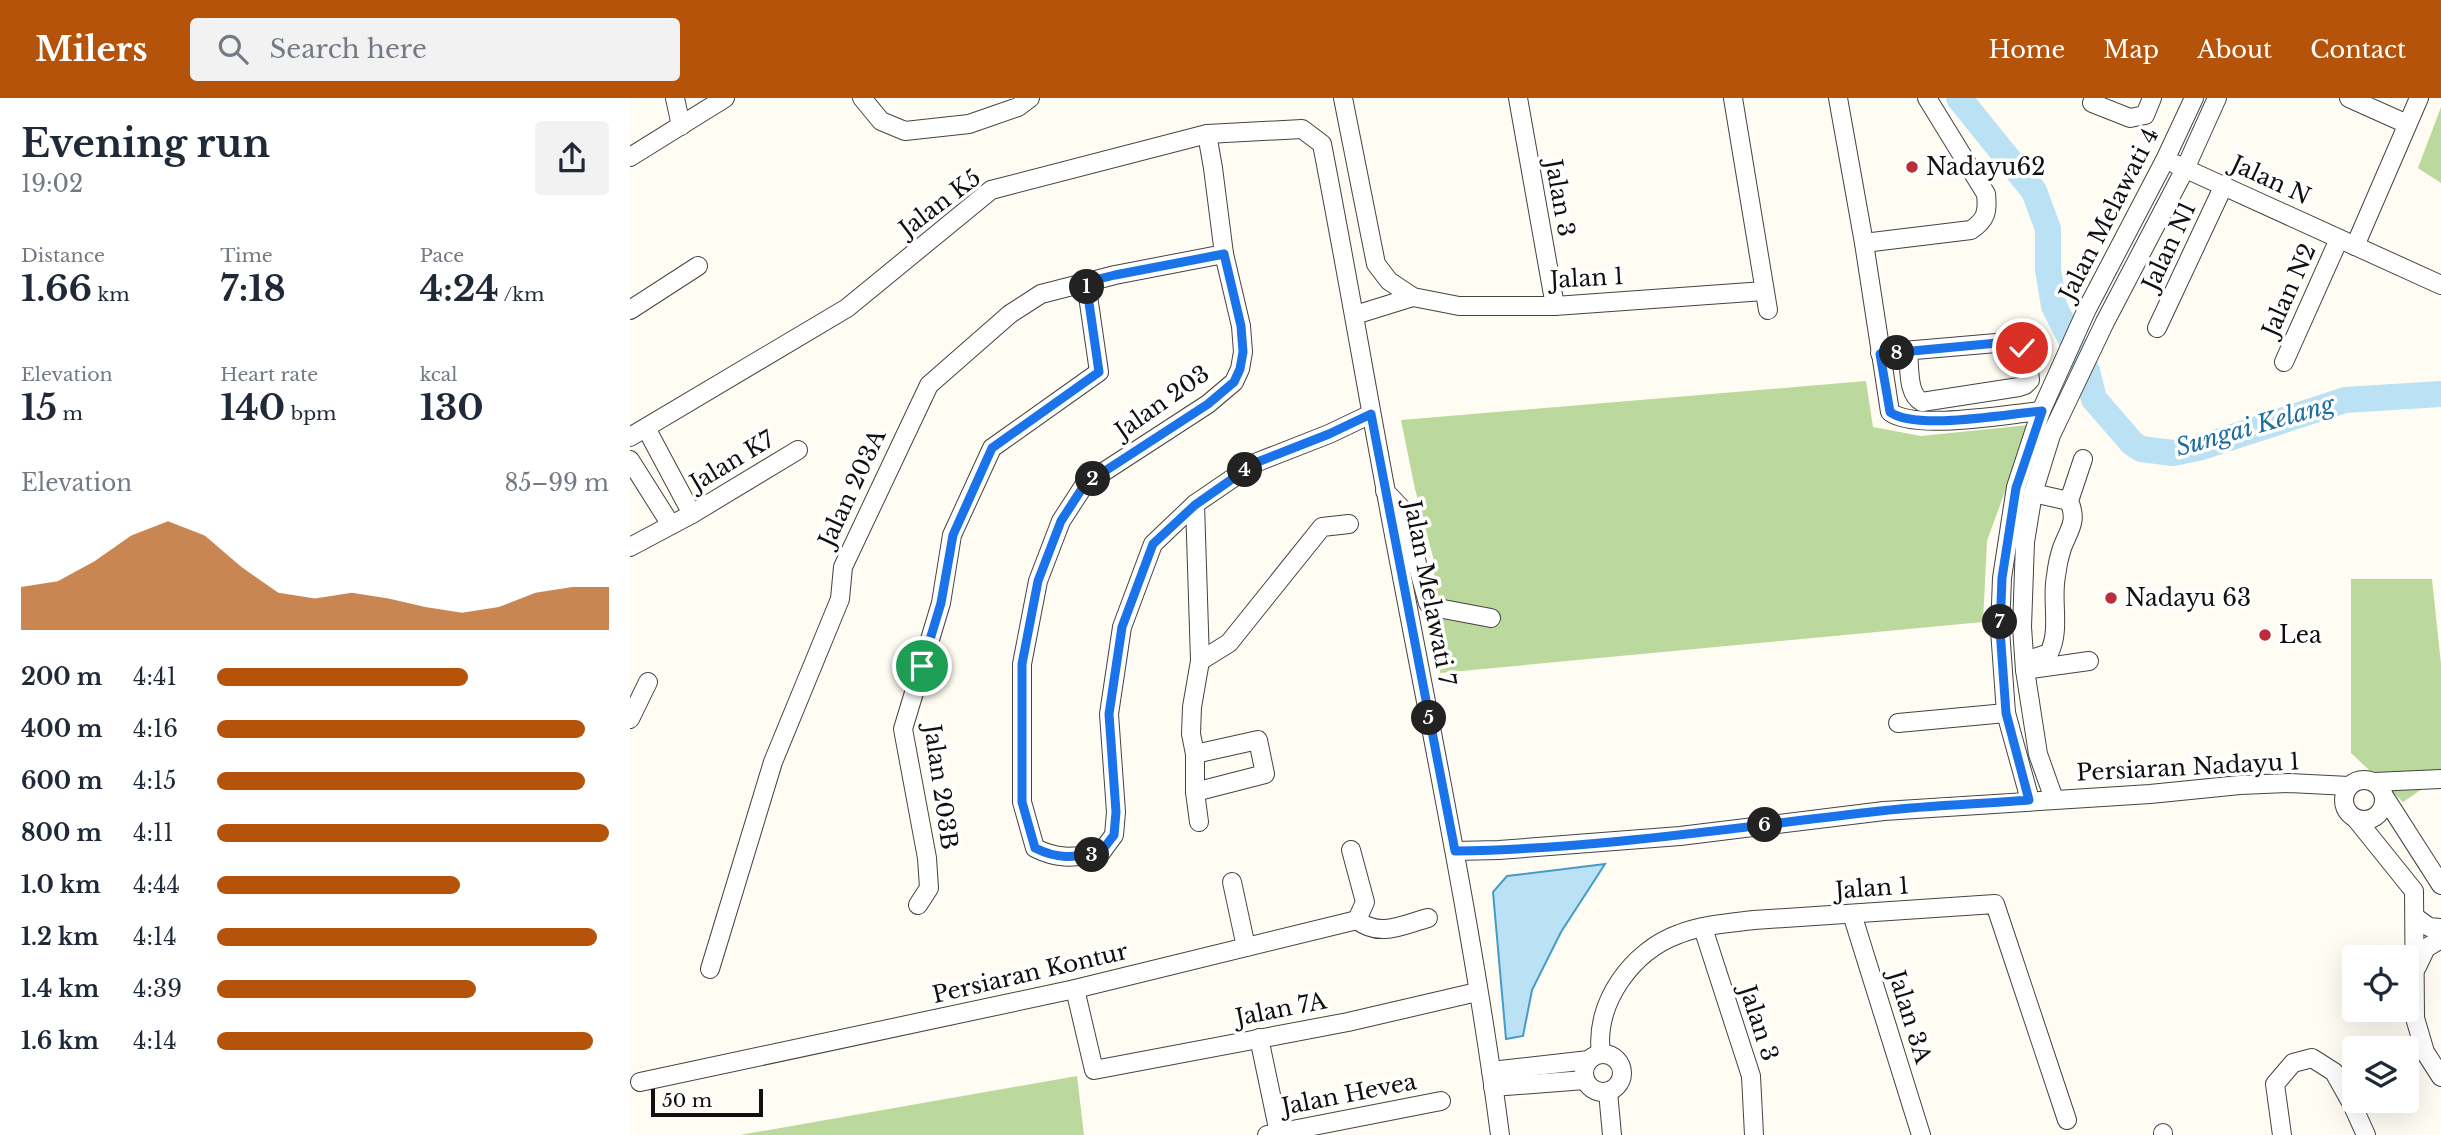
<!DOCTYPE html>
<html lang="en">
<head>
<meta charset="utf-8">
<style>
  body { margin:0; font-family:"Libre Baskerville",serif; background:#f2f2f3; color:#1f2937; height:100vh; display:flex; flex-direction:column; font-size:26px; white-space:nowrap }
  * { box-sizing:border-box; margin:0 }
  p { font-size:23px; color:#747a83 }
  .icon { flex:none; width:38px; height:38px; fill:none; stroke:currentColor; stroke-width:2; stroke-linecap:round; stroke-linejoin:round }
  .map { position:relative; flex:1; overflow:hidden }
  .details { display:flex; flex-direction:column; background:#fff; width:630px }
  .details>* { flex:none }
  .tools { position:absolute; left:1712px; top:847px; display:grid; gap:14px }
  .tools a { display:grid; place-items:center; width:77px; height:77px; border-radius:7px; background:#fff; box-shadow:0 7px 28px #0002; font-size:35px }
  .scale { position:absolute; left:21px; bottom:18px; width:112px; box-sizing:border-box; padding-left:7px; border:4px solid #101010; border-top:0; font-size:19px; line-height:24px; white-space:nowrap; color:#101010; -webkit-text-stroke:5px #fff; paint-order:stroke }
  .pin { position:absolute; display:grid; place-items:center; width:60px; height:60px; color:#fff; margin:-30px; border:4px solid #fff; border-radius:50%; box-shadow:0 2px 7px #0007 }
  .km { position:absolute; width:35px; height:35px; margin:-18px; border-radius:50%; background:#222; color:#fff; font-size:19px; line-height:35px; text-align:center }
  .round { display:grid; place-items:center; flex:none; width:74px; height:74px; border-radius:7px; background:#f2f2f3 }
  .overview { display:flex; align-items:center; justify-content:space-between; height:119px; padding:0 21px }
  h1 { font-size:38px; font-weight:800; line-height:52px }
  .stats { display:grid; grid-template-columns:repeat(3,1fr); gap:10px; height:119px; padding:7px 21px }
  .stats div { display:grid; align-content:center }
  .stats b { font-size:35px; font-weight:800 }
  .stats small { font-size:19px; font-weight:400 }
  .stats p { font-size:19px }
  .chart { height:196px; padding:14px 21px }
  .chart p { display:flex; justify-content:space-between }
  .chart svg { width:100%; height:126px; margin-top:7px; fill:#b45309; opacity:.7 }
  ul { padding:0 21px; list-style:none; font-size:23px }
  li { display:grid; grid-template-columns:112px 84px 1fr; align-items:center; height:52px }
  li i { height:18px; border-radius:9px; background:#b45309 }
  header { display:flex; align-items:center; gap:42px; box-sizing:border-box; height:98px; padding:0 35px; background:#b45309; color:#fff }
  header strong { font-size:33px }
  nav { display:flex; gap:38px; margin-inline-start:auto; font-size:24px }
  .search { width:490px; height:63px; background:#f2f2f3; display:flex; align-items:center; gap:18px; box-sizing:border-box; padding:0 24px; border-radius:7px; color:#747a83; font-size:26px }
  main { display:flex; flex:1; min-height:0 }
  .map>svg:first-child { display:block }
  .forest { fill:#bcd99d }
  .water { fill:#bae2f4; stroke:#449bc8; stroke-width:2 }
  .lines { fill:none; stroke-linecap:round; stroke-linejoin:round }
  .river { stroke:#bae2f4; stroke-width:26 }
  .minor-casing { stroke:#434343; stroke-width:20 }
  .minor { stroke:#fff; stroke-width:18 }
  .route-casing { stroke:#fff; stroke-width:14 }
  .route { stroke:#1a73e8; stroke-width:9 }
  .poi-dot { fill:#bc2c3c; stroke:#fff; stroke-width:2.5 }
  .labels { text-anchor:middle; stroke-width:7; stroke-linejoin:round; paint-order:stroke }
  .poi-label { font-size:23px; fill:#101010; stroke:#fff; text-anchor:start }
  .street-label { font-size:23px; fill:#101010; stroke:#fff }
  .water-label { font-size:24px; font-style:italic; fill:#1d6d9e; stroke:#fff }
</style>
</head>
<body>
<header>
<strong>Milers</strong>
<div class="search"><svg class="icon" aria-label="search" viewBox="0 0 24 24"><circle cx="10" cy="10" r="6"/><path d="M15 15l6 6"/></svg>Search here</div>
<nav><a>Home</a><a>Map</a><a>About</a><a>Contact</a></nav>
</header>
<main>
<section class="details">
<div class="overview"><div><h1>Evening run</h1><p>19:02</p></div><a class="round"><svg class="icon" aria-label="share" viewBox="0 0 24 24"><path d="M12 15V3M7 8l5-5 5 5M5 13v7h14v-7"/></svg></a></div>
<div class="stats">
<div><p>Distance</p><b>1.66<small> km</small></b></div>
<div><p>Time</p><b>7:18</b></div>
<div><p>Pace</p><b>4:24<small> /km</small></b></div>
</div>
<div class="stats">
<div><p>Elevation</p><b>15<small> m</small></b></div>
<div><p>Heart rate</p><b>140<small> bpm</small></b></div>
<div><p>kcal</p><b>130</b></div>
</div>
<div class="chart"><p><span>Elevation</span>85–99 m</p>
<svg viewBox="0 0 160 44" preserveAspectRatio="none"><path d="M0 44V29L10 27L20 20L30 11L40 6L50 11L60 22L70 31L80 33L90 31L100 33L110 36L120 38L130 36L140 31L150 29L160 29V44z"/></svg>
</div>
<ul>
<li><b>200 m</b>4:41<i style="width:64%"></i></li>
<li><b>400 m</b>4:16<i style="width:94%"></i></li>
<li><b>600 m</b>4:15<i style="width:94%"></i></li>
<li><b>800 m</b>4:11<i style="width:100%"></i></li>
<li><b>1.0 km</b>4:44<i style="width:62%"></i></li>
<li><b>1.2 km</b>4:14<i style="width:97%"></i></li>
<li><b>1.4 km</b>4:39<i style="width:66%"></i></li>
<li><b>1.6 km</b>4:14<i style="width:96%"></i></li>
</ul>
</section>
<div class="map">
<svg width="1811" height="1037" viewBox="0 0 1811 1037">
  <rect width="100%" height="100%" fill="#fefcf3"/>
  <g class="forest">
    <polygon points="1811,9 1811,85 1788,70"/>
    <polygon points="1236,283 1243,329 1291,338 1399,327 1357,443 1353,524 810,575 803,459 785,391 771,322"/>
    <polygon points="1721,481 1802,481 1811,566 1811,678 1773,704 1721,655"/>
    <polygon points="447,978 454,1037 110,1037"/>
  </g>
  <polygon class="water" points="975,766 931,834 902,892 893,938 876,941 863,794 877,778"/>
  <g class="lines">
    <polyline class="river" points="1329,0 1404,93 1418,131 1418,172 1424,208 1457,273 1464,301 1502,345 1511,351 1543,355 1572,349 1715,302 1811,296"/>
    <g class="minor-casing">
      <g id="minor">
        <polyline points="45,0 51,28"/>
        <polyline points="232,0 251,23 275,33 339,26 388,9 400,0"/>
        <polyline points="713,0 746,166 759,183 783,199 829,208 925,208 1134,193"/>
        <polyline points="888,0 925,208"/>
        <polyline points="1103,0 1138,212"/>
        <path d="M1208 0 1234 145 1260 314C1286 333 1377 316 1411 313"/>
        <polyline points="1719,0 1777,26"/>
        <polyline points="1462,5 1500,20 1515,17 1522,0"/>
        <path d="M577 36 583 70 594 156 611 228 613 254 610 271 604 284 578 306 455 386 431 423 408 483 392 566V704L405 750C429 762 444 759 470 756L484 737 486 714 479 616 492 529 523 446 565 406 625 365 699 336 741 316"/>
        <polyline points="0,59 95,0"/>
        <polyline points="1545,66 1811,187"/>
        <path d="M1234 145 1341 132C1356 122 1358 114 1356 96L1297 0"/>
        <polyline points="1725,148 1789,0"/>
        <polyline points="0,212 68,168"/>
        <polyline points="725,217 783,199"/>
        <polyline points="1527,230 1594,87"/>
        <path d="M1250 255 1378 244 1392 250 1398 263 1400 282 1395 287 1389 289 1292 304C1277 296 1280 270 1278 254"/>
        <polyline points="1654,264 1709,141"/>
        <polyline points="16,330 62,416"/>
        <path d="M0 339 217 210 361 92 577 36 672 31 692 46C719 184 742 324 769 463 805 653 845 845 870 1037"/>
        <polyline points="0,362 41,427"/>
        <polyline points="755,393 772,411 798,505 808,510 861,520"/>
        <polyline points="1403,395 1439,403"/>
        <polyline points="565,406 570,563 562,609 561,636 565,656 565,694 569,724"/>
        <polyline points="0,449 62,416 168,352"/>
        <polyline points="570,563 599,545 692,429 719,426"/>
        <path d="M1395 563 1419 555C1431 532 1421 503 1426 478 1427 469 1429 459 1432 450 1439 431 1448 424 1439 403L1453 361"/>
        <polyline points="1395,572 1459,563"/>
        <polyline points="0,621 18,584"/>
        <polyline points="1268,625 1376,615"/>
        <polyline points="565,656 628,642 635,676 565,694"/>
        <circle cx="1734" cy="702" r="20"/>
        <polyline points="1744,684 1811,681"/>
        <polyline points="1754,698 1811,787"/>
        <polyline points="1424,701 1408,656 1395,572 1392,529 1395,444 1403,395 1421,337 1475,224 1555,71 1587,0"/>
        <polyline points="1400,702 1376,615 1370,532 1372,480 1386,389 1411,313 1457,211 1535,62 1564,0"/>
        <polyline points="1726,721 1784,793 1785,920 1795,954 1811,979"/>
        <polyline points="721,752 735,804 727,822"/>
        <polyline points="825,753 869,752 1050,738 1254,713 1520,696 1610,687 1659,685 1719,688"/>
        <polyline points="602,784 616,849"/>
        <polyline points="288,807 299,790 297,760 273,631 311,505 322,437 362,350 469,274 456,184"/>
        <polyline points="1222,816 1291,1037"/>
        <polyline points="1785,819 1799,829 1811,830"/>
        <path d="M727 822C750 840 772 827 798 820"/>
        <polyline points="1073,830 1121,978 1124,1037"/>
        <polyline points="1787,869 1796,850 1811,841"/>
        <polyline points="80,871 143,664 210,501 213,469 299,287 380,216 411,196 485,177 594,156"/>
        <polyline points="445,891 464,972 718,924 847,894"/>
        <polyline points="629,940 649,1035"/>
        <circle cx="973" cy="975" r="19"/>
        <path d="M971 956C964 905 1002 853 1049 836 1072 827 1099 825 1124 822L1365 806 1437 1022"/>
        <polyline points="861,973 959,962"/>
        <polyline points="10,984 445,891 727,822"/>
        <polyline points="863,989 955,982"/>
        <polyline points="978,994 982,1037"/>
        <polyline points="1533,1035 1533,1037"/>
        <polyline points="637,1037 811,1003"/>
        <polyline points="1652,1037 1645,986 1663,965 1682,960 1704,974 1722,1006 1736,1037"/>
      </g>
    </g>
    <use href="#minor" class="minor"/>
  </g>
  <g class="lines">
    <g class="route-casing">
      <path id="route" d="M292 568 311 505 323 437 362 350 469 274 456 184 485 177 594 156 611 228 613 254 610 271 604 284 578 306 455 386 431 423 408 483 392 566V704L405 750C429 762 444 759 470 755L484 737 486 714 479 616 492 529 523 446 565 407 625 365 699 336 741 316 825 753C967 751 1109 729 1250 713 1300 707 1350 706 1399 702L1376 615 1370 532 1372 480 1386 390 1412 313C1377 316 1286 333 1260 314L1250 256 1378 244 1392 250"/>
    </g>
    <use href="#route" class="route"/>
  </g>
  <g class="poi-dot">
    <circle cx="1282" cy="69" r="7"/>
    <circle cx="1481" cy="500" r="7"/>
    <circle cx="1635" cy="537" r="7"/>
  </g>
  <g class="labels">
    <g class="poi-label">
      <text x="1296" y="77">Nadayu62</text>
      <text x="1495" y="508">Nadayu 63</text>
      <text x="1649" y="545">Lea</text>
    </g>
    <g class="street-label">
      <text transform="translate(1641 82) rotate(25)" y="8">Jalan N</text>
      <text transform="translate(930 100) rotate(80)" y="8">Jalan 3</text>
      <text transform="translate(310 105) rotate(-37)" y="8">Jalan K5</text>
      <text transform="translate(1479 116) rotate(-63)" y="8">Jalan Melawati 4</text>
      <text transform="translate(1539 148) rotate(-65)" y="8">Jalan N1</text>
      <text transform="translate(957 180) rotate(-3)" y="8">Jalan 1</text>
      <text transform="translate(1659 192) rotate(-66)" y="8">Jalan N2</text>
      <text transform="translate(532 304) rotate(-35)" y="8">Jalan 203</text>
      <text transform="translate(102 363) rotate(-31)" y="8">Jalan K7</text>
      <text transform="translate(222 390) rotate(-65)" y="8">Jalan 203A</text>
      <text transform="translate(800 495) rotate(79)" y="8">Jalan Melawati 7</text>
      <text transform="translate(1558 669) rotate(-3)" y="8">Persiaran Nadayu 1</text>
      <text transform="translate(311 689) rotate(82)" y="8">Jalan 203B</text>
      <text transform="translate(1242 790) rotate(-4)" y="8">Jalan 1</text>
      <text transform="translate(400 875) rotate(-13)" y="8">Persiaran Kontur</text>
      <text transform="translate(651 911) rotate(-11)" y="8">Jalan 7A</text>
      <text transform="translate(1280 919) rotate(73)" y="8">Jalan 3A</text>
      <text transform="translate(1129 925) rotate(72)" y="8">Jalan 3</text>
      <text transform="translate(719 996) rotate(-11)" y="8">Jalan Hevea</text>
    </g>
    <g class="water-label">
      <text transform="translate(1625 328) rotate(-16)" y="8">Sungai Kelang</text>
    </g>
  </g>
</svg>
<div class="tools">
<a><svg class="icon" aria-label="locate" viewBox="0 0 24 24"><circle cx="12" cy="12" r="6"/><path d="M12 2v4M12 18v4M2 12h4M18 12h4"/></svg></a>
<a><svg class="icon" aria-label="layers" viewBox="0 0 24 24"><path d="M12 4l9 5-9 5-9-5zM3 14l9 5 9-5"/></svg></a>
</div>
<div class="scale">50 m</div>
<div class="pin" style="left:292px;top:568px;background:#1e9e55"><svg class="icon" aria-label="arrive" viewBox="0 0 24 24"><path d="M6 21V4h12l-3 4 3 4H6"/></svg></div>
<div class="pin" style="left:1392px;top:250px;background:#d93025"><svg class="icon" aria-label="check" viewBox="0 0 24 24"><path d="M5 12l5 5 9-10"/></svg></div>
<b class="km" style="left:457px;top:189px">1</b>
<b class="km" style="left:463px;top:381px">2</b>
<b class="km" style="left:462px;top:757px">3</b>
<b class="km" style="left:615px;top:372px">4</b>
<b class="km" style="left:799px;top:620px">5</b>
<b class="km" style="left:1135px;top:727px">6</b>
<b class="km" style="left:1370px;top:524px">7</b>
<b class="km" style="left:1267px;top:255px">8</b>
</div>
</main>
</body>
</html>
